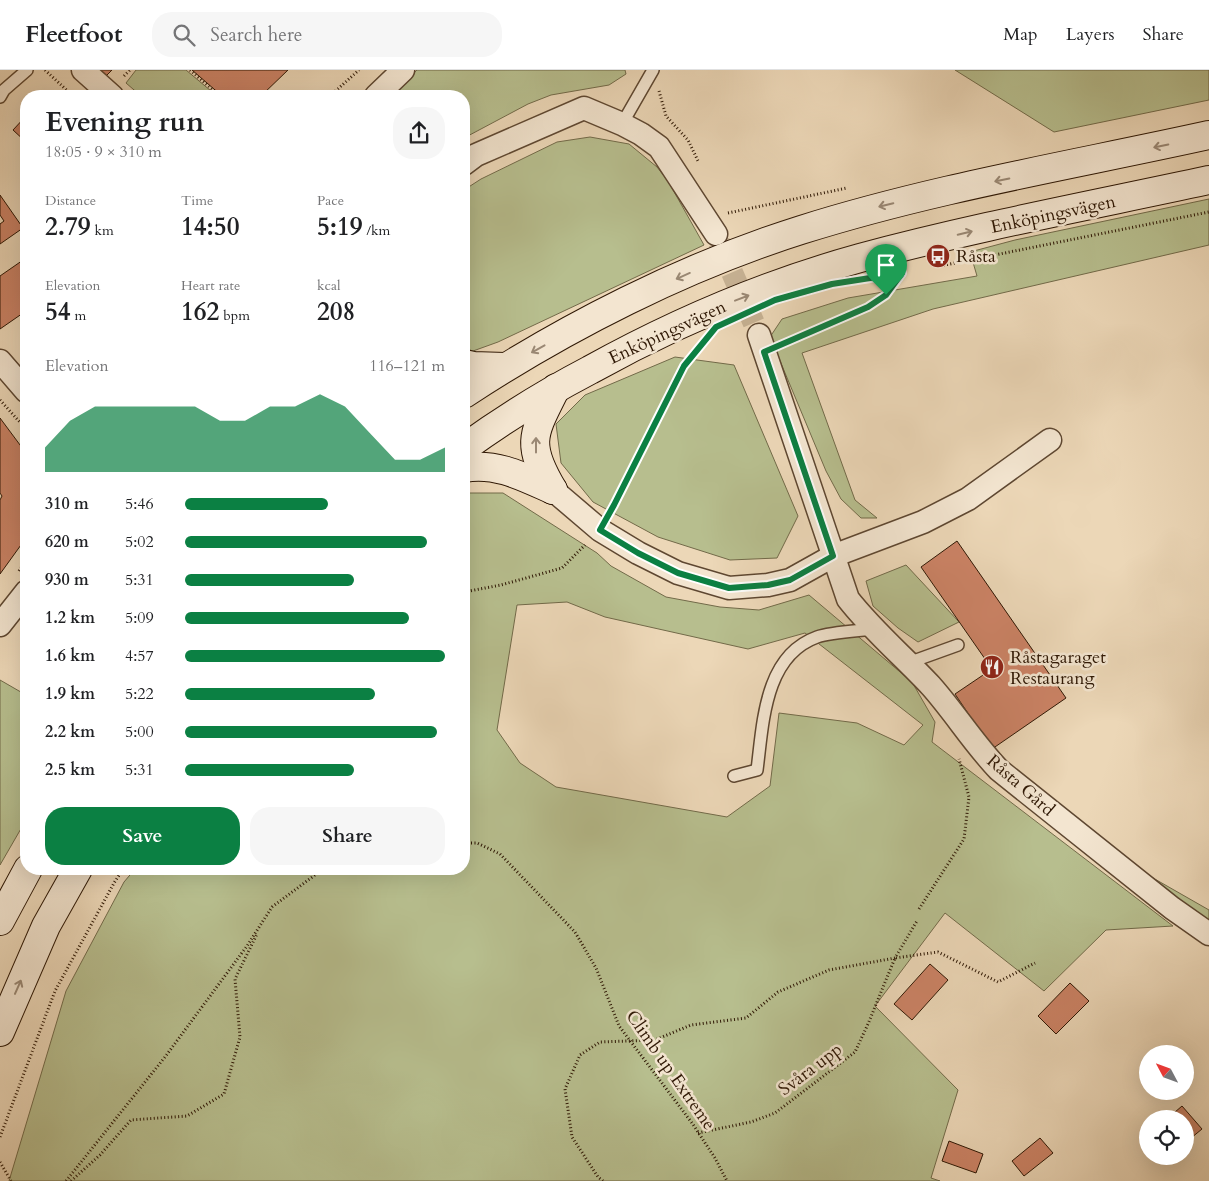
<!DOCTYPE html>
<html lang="en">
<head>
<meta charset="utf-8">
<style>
  body { margin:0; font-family:Cardo,serif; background:#f6f6f6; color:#202124; height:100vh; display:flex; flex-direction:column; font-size:19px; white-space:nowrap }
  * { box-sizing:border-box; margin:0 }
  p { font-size:16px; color:#757577 }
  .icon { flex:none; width:28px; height:28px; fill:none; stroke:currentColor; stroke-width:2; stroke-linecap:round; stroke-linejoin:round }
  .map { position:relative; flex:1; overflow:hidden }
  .sheet { position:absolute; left:20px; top:20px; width:450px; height:785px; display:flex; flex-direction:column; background:#fff; border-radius:20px; box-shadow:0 5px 20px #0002 }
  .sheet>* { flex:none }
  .needle { width:32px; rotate:311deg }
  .tools { position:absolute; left:1139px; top:975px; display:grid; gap:10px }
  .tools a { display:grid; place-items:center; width:55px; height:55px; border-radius:50%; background:#fff; box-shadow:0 5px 20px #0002; font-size:25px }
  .pin { position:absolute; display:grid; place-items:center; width:42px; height:42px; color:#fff; margin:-51px -21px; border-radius:50% 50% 50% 0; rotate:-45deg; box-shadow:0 0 5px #0007 }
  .pin .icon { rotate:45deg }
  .round { display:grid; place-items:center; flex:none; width:52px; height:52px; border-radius:20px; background:#f6f6f6 }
  .head { display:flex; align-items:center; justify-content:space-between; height:85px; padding:0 25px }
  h1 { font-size:28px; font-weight:800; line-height:38px }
  .metrics { display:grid; grid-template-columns:repeat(3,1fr); gap:8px; height:85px; padding:5px 25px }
  .metrics div { display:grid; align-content:center }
  .metrics b { font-size:25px; font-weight:800 }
  .metrics small { font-size:14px; font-weight:400 }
  .metrics p { font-size:14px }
  .chart { height:140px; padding:10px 25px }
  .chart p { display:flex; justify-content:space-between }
  .chart svg { width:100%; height:90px; margin-top:5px; fill:#0b8043; opacity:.7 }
  .cta { display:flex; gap:10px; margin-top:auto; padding:10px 25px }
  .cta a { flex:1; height:58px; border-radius:20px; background:#0b8043; color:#fff; font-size:20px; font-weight:800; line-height:58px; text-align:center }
  .cta a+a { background:#f6f6f6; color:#202124 }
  ul { padding:0 25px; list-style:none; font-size:16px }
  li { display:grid; grid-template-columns:80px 60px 1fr; align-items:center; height:38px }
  li i { height:12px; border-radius:6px; background:#0b8043 }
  header { display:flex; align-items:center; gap:30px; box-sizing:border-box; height:70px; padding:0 25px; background:#fff; border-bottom:1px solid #e0e0e0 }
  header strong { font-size:24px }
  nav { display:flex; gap:28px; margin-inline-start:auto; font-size:18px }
  .search { width:350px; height:45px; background:#f6f6f6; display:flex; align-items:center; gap:12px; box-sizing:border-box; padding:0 18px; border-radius:20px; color:#757577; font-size:19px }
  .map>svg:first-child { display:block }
  .green { fill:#b7be8e; stroke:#726a49; fill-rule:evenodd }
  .building { fill:#cc8366; stroke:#2e1704 }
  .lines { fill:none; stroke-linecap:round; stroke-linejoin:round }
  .minor-tunnel { stroke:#c6b193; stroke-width:22; stroke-dasharray:22 11; stroke-linecap:butt }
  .service-casing { stroke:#5e4731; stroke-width:14 }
  .minor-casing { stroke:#5e4731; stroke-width:25 }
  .secondary-casing { stroke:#2e1704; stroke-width:30 }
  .path { stroke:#2e1704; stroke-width:3; stroke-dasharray:1 2.5; stroke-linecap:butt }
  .service { stroke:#f3e5d0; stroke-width:11 }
  .minor { stroke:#f3e5d0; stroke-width:22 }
  .secondary { stroke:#f3e5d0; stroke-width:28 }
  .oneway { stroke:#9a8874 }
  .route-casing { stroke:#fff; stroke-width:10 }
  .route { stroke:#0b8043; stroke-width:6 }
  .labels { text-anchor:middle; stroke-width:5; stroke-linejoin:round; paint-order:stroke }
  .street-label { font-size:18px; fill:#2e1704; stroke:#f3e5d0 }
  .poi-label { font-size:18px; fill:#2e1704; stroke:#f3e5d0; text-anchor:start }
</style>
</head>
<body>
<header>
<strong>Fleetfoot</strong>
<div class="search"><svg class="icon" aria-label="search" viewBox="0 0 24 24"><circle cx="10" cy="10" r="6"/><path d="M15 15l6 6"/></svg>Search here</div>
<nav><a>Map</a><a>Layers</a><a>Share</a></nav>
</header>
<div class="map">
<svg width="1209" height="1111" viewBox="0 0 1209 1111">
  <rect width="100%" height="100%" fill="#ecd7b7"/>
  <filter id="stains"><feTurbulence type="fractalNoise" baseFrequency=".004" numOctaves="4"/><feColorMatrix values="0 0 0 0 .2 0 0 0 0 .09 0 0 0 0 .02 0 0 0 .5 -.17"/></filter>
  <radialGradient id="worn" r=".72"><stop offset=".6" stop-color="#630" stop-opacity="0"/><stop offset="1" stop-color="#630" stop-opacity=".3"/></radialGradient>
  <g class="green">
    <polygon points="136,0 186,0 217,26 141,26 126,13"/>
    <polygon points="417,0 625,0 626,4 609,15 551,25 528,34 464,68 464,26 389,26"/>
    <polygon points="955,0 1209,0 1209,30 1054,62"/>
    <polygon points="590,67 629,74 657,97 668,111 704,175 498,272 473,281 464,278 464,120 481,109 557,72"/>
    <polygon points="1209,129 1209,175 933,239 802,283 855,430 877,448 861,448 841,429 826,401 770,267 782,249 848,228 977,206 970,182 1015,170"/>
    <polygon points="675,287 734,295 798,446 777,488 730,490 658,467 593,432 561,393 556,354 585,325"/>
    <path d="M464 423H503L597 483 611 496 666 527 720 537 759 540 809 525 912 612 935 652 932 672 1173 856 1106 860 1044 921 945 843 875 936 958 1020 931 1108 940 1111H9L66 921 124 812 135 799H464ZM567 532 605 547 748 579 805 563 923 655 904 675 857 653 779 643 770 716 727 747 556 717 520 693 497 660 517 535Z"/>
    <polygon points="906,495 959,552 918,572 898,558 873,536 866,511"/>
    <polygon points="0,610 26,625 26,750 0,795"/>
    <polygon points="1146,804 1209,840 1209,855"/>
  </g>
  <g class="building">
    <polygon points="91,0 112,0 102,10"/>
    <polygon points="192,0 288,0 261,26 222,26"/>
    <polygon points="26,46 26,72 13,60"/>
    <polygon points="0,125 23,158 0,174 0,154 4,151 0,145"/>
    <polygon points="26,188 26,241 0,259 0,206"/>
    <polygon points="0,348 26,383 26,468 0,504 0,430 2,426 0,423"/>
    <polygon points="957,471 1066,628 992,679 955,624 992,599 921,497"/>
    <polygon points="930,894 948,910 912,950 894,934"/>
    <polygon points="1070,913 1089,931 1056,964 1038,946"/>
    <polygon points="1182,1036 1202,1059 1185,1073 1185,1049 1167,1049"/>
    <polygon points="1148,1065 1148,1078 1141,1070"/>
    <polygon points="1040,1068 1053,1083 1024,1106 1012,1091"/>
    <polygon points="949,1071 983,1084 976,1103 942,1091"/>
    <polygon points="1154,1086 1169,1086 1161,1093"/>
  </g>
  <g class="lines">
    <polyline class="minor-tunnel" points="719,172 759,265"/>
    <g class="service-casing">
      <g id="service">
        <polyline points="0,27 4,20 27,0"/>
        <polyline points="622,54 653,0"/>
        <polyline points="908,593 958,575"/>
        <path d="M734 706 757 700C763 654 764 586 817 567 831 562 858 561 874 559"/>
      </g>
    </g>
    <g class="minor-casing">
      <g id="minor">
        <polyline points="83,0 112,26"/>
        <polyline points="376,26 403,0"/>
        <polyline points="464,94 476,85 584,38 622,54 641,64 659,77 716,164"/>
        <path d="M759 265 848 529C873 561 904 587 931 616 955 643 974 674 999 700L1172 838 1209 864"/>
        <polyline points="0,291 26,321"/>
        <polyline points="553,420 600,460 638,483 678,503 729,518 768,515 790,510 833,486 923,452 968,429 1050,370"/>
        <polyline points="0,555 26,522"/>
      </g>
    </g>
    <g class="secondary-casing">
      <g id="secondary">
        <polyline points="464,294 473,296 505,297"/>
        <path d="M464 324C566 257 684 197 801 160 934 118 1073 95 1209 65"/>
        <path d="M464 378C504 349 546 323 590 300 675 253 766 214 860 188 975 157 1093 135 1209 110"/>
        <path d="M464 398C496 392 524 407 553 420"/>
        <path d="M553 420C525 373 533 364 556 318"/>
        <polyline points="0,851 28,799"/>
        <polyline points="0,962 46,856 78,799"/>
      </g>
    </g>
    <g class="path">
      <polyline points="45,0 73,26"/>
      <polyline points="190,0 220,26"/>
      <polyline points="124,6 130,0"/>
      <polyline points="659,21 666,46 688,70 699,93"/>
      <polyline points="330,26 359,0"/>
      <polyline points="728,143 847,118"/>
      <polyline points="940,196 1209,142"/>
      <polyline points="785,273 868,237 885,225 902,203"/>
      <polyline points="0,330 26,359"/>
      <polyline points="611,440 684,296 705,271"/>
      <polyline points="19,501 26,490"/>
      <polyline points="464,522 501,515 562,498 585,475"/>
      <polyline points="464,773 477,773 500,784 575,862 596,898 619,956 692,1053 715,1088 727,1111"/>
      <polyline points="919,839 964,769 969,727 959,689"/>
      <polyline points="698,1063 751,1052 775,1043 855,982 868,954 895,888 938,882 998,912 1035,893"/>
      <polyline points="0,1067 55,921 114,813 123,799"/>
      <polyline points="0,1092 11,1111"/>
      <polyline points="66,1111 165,987 247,876 272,837 323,799"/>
      <polyline points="71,1111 100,1085 131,1050 187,1046 224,1024 240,967 235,909 257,864"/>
      <polyline points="603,1111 598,1107 572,1067 565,1019 580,985 600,972 655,970 691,955 746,948 778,922 829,900 895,888 917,851"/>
    </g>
    <use href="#service" class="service"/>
    <use href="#minor" class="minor"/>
    <use href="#secondary" class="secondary"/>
  </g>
  <defs><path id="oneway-shaft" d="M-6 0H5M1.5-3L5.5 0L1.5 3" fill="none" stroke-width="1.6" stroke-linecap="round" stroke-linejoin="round" transform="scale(1.25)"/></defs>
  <g class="oneway">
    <use href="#oneway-shaft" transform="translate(1161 76) rotate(168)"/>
    <use href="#oneway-shaft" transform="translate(1002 110) rotate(168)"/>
    <use href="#oneway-shaft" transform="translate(886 135) rotate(167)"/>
    <use href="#oneway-shaft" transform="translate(965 163) rotate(-13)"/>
    <use href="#oneway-shaft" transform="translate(683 206) rotate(156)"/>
    <use href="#oneway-shaft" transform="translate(742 228) rotate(-21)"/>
    <use href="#oneway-shaft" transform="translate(538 279) rotate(151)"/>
    <use href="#oneway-shaft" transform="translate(536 375) rotate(-90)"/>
    <use href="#oneway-shaft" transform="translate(18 917) rotate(-66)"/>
  </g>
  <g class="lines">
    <g class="route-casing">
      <polygon id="route" points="902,203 886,225 868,237 764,282 833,486 790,510 768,515 729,518 678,503 638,483 600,460 614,435 684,296 716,257 775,230 832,214"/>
    </g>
    <use href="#route" class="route"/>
  </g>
  <defs>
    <g id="bus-disc" transform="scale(1.25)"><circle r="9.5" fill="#8f2418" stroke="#f3e5d0"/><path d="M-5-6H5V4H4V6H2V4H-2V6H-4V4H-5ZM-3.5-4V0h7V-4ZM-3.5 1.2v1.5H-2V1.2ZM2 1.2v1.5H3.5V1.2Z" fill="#fff"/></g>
    <g id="restaurant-disc" transform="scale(1.25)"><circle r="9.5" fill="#8f2418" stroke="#f3e5d0"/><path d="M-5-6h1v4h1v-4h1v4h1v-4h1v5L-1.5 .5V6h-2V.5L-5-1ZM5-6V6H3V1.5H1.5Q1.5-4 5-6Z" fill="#fff"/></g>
  </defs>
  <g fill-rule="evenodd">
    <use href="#bus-disc" x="938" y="186"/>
    <use href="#restaurant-disc" x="992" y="597"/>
  </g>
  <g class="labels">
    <g class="street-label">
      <text transform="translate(1053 144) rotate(-12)" y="6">Enköpingsvägen</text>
      <text transform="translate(667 262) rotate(-25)" y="6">Enköpingsvägen</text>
      <text transform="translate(1021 715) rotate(41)" y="6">Råsta Gård</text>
      <text transform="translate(810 999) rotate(-37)" y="6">Svåra upp</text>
      <text transform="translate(671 1000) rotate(55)" y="6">Climb up Extreme</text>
    </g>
    <g class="poi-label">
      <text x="956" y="192">Råsta</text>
      <text x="1010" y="593">Råstagaraget<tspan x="1010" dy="21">Restaurang</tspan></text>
    </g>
  </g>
  <rect width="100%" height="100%" filter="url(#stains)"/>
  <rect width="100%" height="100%" fill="url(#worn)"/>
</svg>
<div class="tools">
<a><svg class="needle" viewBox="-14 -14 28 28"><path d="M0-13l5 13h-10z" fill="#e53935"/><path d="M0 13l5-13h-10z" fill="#757577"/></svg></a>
<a><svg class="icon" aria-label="locate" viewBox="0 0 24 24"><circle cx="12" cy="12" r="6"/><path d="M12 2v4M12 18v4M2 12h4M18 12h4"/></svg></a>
</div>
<div class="pin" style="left:886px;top:225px;background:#1e9e55"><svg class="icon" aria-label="arrive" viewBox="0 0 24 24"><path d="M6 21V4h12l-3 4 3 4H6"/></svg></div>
<section class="sheet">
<div class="head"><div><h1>Evening run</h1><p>18:05 · 9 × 310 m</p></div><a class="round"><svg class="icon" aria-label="share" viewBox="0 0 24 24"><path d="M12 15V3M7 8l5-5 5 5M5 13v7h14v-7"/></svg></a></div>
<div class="metrics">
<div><p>Distance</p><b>2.79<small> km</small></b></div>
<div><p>Time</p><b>14:50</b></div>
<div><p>Pace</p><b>5:19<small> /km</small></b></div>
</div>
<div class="metrics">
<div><p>Elevation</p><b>54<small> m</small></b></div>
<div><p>Heart rate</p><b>162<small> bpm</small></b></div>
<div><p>kcal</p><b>208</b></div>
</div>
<div class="chart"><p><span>Elevation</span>116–121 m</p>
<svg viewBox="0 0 160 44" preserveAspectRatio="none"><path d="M0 44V32L10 19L20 12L30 12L40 12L50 12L60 12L70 19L80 19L90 12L100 12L110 6L120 12L130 25L140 38L150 38L160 32V44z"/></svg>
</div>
<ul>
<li><b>310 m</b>5:46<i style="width:55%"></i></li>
<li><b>620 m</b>5:02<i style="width:93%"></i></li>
<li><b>930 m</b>5:31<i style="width:65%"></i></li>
<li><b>1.2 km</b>5:09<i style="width:86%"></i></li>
<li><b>1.6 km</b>4:57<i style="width:100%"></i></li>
<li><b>1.9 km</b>5:22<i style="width:73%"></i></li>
<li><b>2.2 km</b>5:00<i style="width:97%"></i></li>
<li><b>2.5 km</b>5:31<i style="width:65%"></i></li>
</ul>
<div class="cta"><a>Save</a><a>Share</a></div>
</section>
</div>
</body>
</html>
